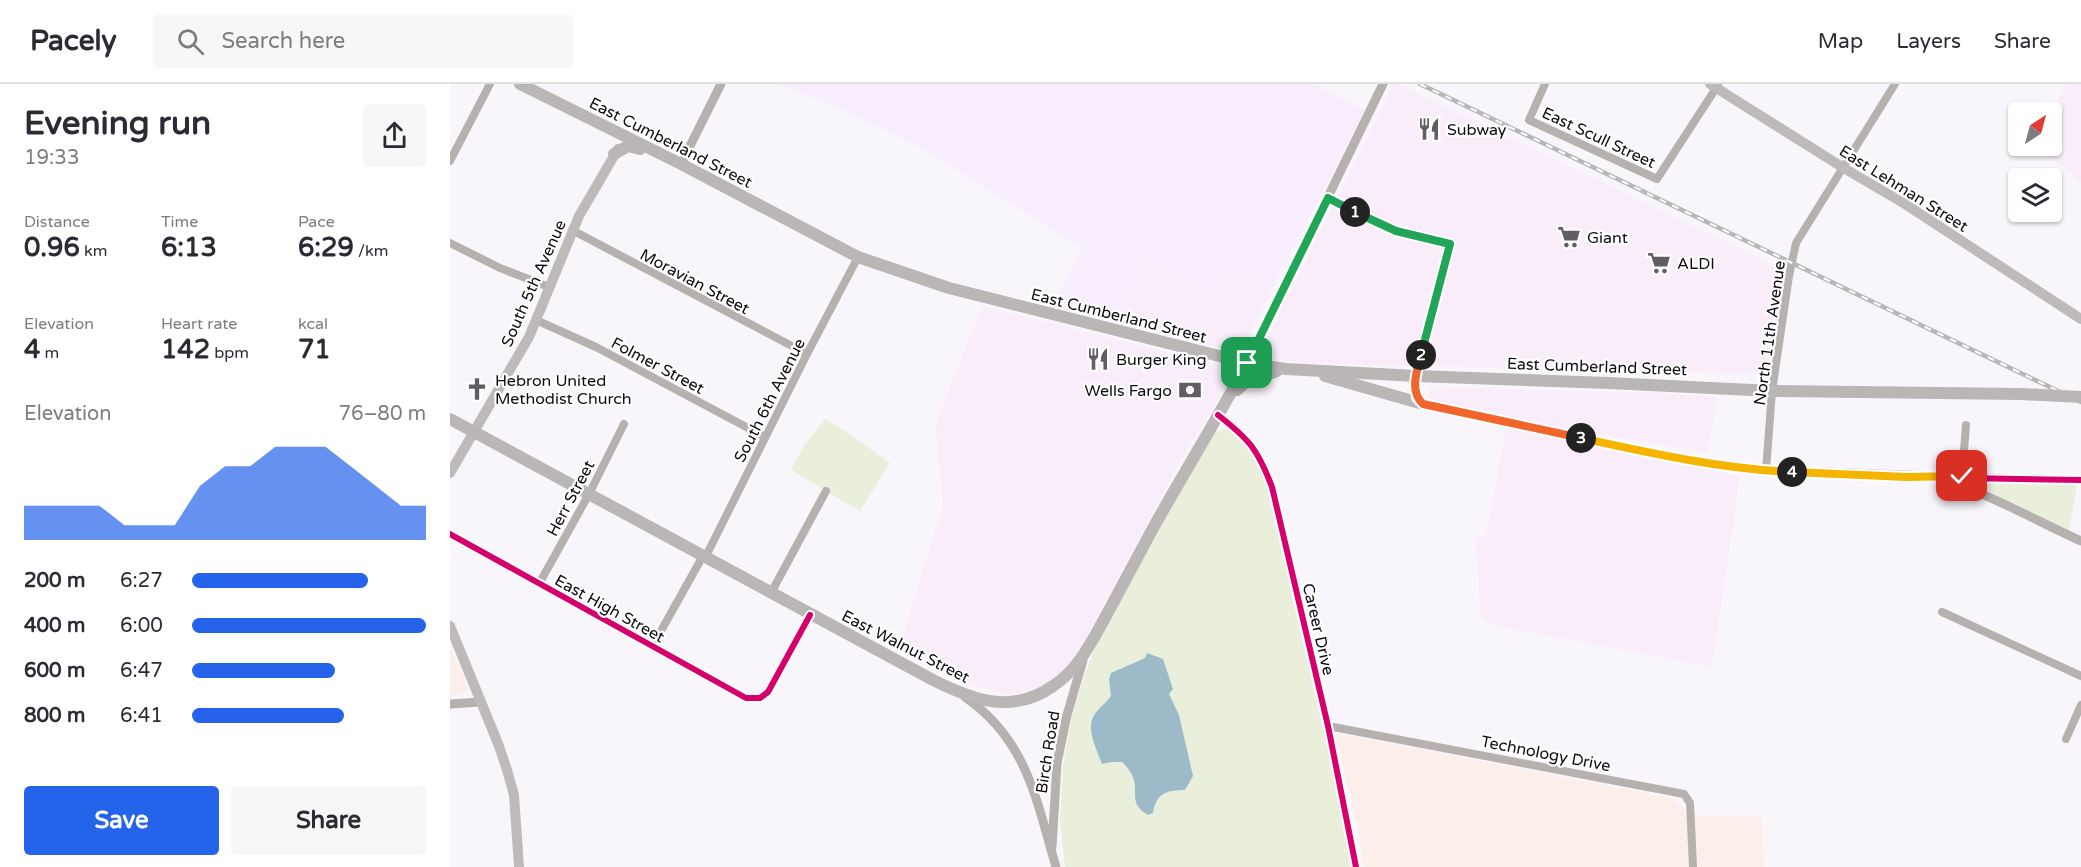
<!DOCTYPE html>
<html lang="en">
<head>
<meta charset="utf-8">
<style>
  body { margin:0; font-family:"Varela Round",sans-serif; background:#f7f7f7; color:#2b2b33; height:100vh; display:flex; flex-direction:column; font-size:22px; white-space:nowrap }
  * { box-sizing:border-box; margin:0 }
  p { font-size:20px; color:#7c7c81 }
  .icon { flex:none; width:33px; height:33px; fill:none; stroke:currentColor; stroke-width:2; stroke-linecap:round; stroke-linejoin:round }
  .map { position:relative; flex:1; overflow:hidden }
  .panel { display:flex; flex-direction:column; background:#fff; width:450px }
  .panel>* { flex:none }
  .needle { width:39px; rotate:36deg }
  .controls { position:absolute; left:1558px; top:18px; display:grid; gap:12px }
  .controls a { display:grid; place-items:center; width:54px; height:54px; border-radius:6px; background:#fff; box-shadow:0 2px 4px #0004; font-size:30px }
  .pin { position:absolute; display:grid; place-items:center; width:51px; height:51px; color:#fff; margin:-26px; border-radius:12px; box-shadow:0 3px 9px #0006 }
  .km { position:absolute; width:30px; height:30px; margin:-15px; border-radius:50%; background:#222; color:#fff; font-size:16px; line-height:30px; text-align:center }
  .round { display:grid; place-items:center; flex:none; width:63px; height:63px; border-radius:6px; background:#f7f7f7 }
  .headline { display:flex; align-items:center; justify-content:space-between; height:102px; padding:0 24px }
  h1 { font-size:33px; font-weight:700; line-height:45px }
  .stats { display:grid; grid-template-columns:repeat(3,1fr); gap:9px; height:102px; padding:6px 24px }
  .stats div { display:grid; align-content:center }
  .stats b { font-size:26px; font-weight:700 }
  .stats small { font-size:16px; font-weight:400 }
  .stats p { font-size:16px }
  .chart { height:168px; padding:12px 24px }
  .chart p { display:flex; justify-content:space-between }
  .chart svg { width:100%; height:108px; margin-top:6px; fill:#2563eb; opacity:.7 }
  .cta { display:flex; gap:12px; margin-top:auto; padding:12px 24px }
  .cta a { flex:1; height:69px; border-radius:6px; background:#2563eb; color:#fff; font-size:24px; font-weight:700; line-height:69px; text-align:center }
  .cta a+a { background:#f7f7f7; color:#2b2b33 }
  ul { padding:0 24px; list-style:none; font-size:20px }
  li { display:grid; grid-template-columns:96px 72px 1fr; align-items:center; height:45px }
  li i { height:15px; border-radius:8px; background:#2563eb }
  header { display:flex; align-items:center; gap:36px; box-sizing:border-box; height:84px; padding:0 30px; background:#fff; border-bottom:2px solid #e1e1e2 }
  header strong { font-size:28px }
  nav { display:flex; gap:33px; margin-inline-start:auto; font-size:21px }
  .search { width:420px; height:54px; background:#f7f7f7; display:flex; align-items:center; gap:15px; box-sizing:border-box; padding:0 21px; border-radius:6px; color:#7c7c81; font-size:22px }
  main { display:flex; flex:1; min-height:0 }
  .map>svg:first-child { display:block }
  .commercial { fill:#f8edf9 }
  .built { fill:#f7edfd }
  .education { fill:#fceee9 }
  .green { fill:#eaefdc }
  .water { fill:#9dbac9 }
  .lines { fill:none; stroke-linecap:round; stroke-linejoin:round }
  .minor { stroke:#b6b1ae; stroke-width:8 }
  .tertiary { stroke:#b6b1ae; stroke-width:9 }
  .secondary { stroke:#bebaba; stroke-width:10 }
  .trunk { stroke:#bab6b5; stroke-width:12 }
  .rail-casing { stroke:#b9b6b8; stroke-width:4.5 }
  .rail { stroke:#fff; stroke-width:2; stroke-dasharray:7; stroke-linecap:butt }
  .trunk-bridge { stroke:#bab6b5; stroke-width:12 }
  .cycleway-casing { stroke:#fff; stroke-width:10 }
  .cycleway { stroke:#d6006c; stroke-width:6 }
  .split-1-casing { stroke:#fff; stroke-width:12 }
  .split-2-casing { stroke:#fff; stroke-width:12 }
  .split-3-casing { stroke:#fff; stroke-width:12 }
  .split-4-casing { stroke:#fff; stroke-width:12 }
  .split-5-casing { stroke:#fff; stroke-width:12 }
  .split-1 { stroke:#22a559; stroke-width:8 }
  .split-2 { stroke:#22a559; stroke-width:8 }
  .split-3 { stroke:#f0652b; stroke-width:8 }
  .split-4 { stroke:#f5b400; stroke-width:8 }
  .split-5 { stroke:#f5b400; stroke-width:8 }
  .labels { text-anchor:middle; stroke-width:4.5; stroke-linejoin:round; paint-order:stroke }
  .poi-label { font-size:16px; fill:#0f0b11; stroke:#fff; text-anchor:start }
  .street-label { font-size:16px; fill:#0f0b11; stroke:#fff }
</style>
</head>
<body>
<header>
<strong>Pacely</strong>
<div class="search"><svg class="icon" aria-label="search" viewBox="0 0 24 24"><circle cx="10" cy="10" r="6"/><path d="M15 15l6 6"/></svg>Search here</div>
<nav><a>Map</a><a>Layers</a><a>Share</a></nav>
</header>
<main>
<section class="panel">
<div class="headline"><div><h1>Evening run</h1><p>19:33</p></div><a class="round"><svg class="icon" aria-label="share" viewBox="0 0 24 24"><path d="M12 15V3M7 8l5-5 5 5M5 13v7h14v-7"/></svg></a></div>
<div class="stats">
<div><p>Distance</p><b>0.96<small> km</small></b></div>
<div><p>Time</p><b>6:13</b></div>
<div><p>Pace</p><b>6:29<small> /km</small></b></div>
</div>
<div class="stats">
<div><p>Elevation</p><b>4<small> m</small></b></div>
<div><p>Heart rate</p><b>142<small> bpm</small></b></div>
<div><p>kcal</p><b>71</b></div>
</div>
<div class="chart"><p><span>Elevation</span>76–80 m</p>
<svg viewBox="0 0 160 44" preserveAspectRatio="none"><path d="M0 44V30L10 30L20 30L30 30L40 38L50 38L60 38L70 22L80 14L90 14L100 6L110 6L120 6L130 14L140 22L150 30L160 30V44z"/></svg>
</div>
<ul>
<li><b>200 m</b>6:27<i style="width:75%"></i></li>
<li><b>400 m</b>6:00<i style="width:100%"></i></li>
<li><b>600 m</b>6:47<i style="width:61%"></i></li>
<li><b>800 m</b>6:41<i style="width:65%"></i></li>
</ul>
<div class="cta"><a>Save</a><a>Share</a></div>
</section>
<div class="map">
<svg width="1631" height="783" viewBox="0 0 1631 783">
  <rect width="100%" height="100%" fill="#f9f6fb"/>
  <g class="commercial">
    <polygon points="944,0 949,0 1333,185 1321,286 1317,290 855,279 816,274 812,271 811,266"/>
    <polygon points="1617,0 1631,0 1631,98 1588,62 1602,62 1602,28"/>
    <polygon points="698,177 760,210 773,184 820,209 791,267 788,269 672,240 669,231"/>
    <polygon points="533,222 772,282 782,290 781,296 733,372 630,565 610,590 593,602 561,611 507,597 449,565 493,421 486,342 504,292"/>
    <polygon points="979,303 1213,309 1268,313 1257,368 1060,336 982,316 978,313"/>
    <polygon points="1056,344 1290,392 1262,583 1041,541 1030,530 1026,456 1037,449"/>
  </g>
  <polygon class="built" points="330,0 863,0 915,26 820,209 773,184 760,210 698,177 669,231 672,240 601,223 632,164 472,64 386,23"/>
  <g class="education">
    <polygon points="0,562 18,605 11,611 0,612"/>
    <polygon points="885,649 1222,714 1233,724 1235,732 1312,733 1314,783 914,783 908,742"/>
  </g>
  <g class="green">
    <polygon points="375,335 401,351 440,379 410,427 341,386 353,363"/>
    <path d="M775 345C797 354 806 379 816 399L881 679 901 783H615L610 736 613 682 622 631 635 589 651 550 740 387 764 349Z"/>
    <polygon points="1515,396 1627,401 1619,446"/>
  </g>
  <path class="water" d="M697 569 713 575 723 605 719 610 729 631 743 692 735 706C717 706 706 709 703 729L698 731C677 719 690 708 682 691 680 686 676 682 672 678H662L652 680C646 663 633 641 648 626 652 621 657 618 661 612L659 595 661 589 695 574Z"/>
  <g class="lines">
    <g class="minor">
      <polyline points="1095,0 1079,36 1207,95 1268,1"/>
      <polyline points="0,77 40,0"/>
      <polyline points="878,114 940,145 1000,160 966,292"/>
      <polyline points="122,146 357,270"/>
      <polyline points="0,159 50,184 99,203"/>
      <polyline points="86,236 146,263 315,353"/>
      <path d="M768 331C800 356 808 366 822 403L878 642 906 783"/>
      <polyline points="1316,387 1322,307 1339,192 1346,159 1445,0"/>
      <polyline points="1490,392 1631,396"/>
      <polyline points="1512,392 1516,341"/>
      <polyline points="0,450 296,614 310,614 318,608 360,531"/>
      <polyline points="256,472 357,270 408,173"/>
      <polyline points="89,500 139,410 174,340"/>
      <polyline points="321,509 376,407"/>
      <polyline points="1492,528 1631,592"/>
      <polyline points="202,563 254,470"/>
      <polyline points="878,642 1234,710 1240,719 1243,783"/>
      <polyline points="1616,655 1631,621"/>
    </g>
    <g class="tertiary">
      <polyline points="231,80 271,0"/>
      <polyline points="797,279 933,0"/>
      <path d="M966 292V314L973 320 1202 370 1296 385 1480 392C1532 405 1582 435 1631 457"/>
      <path d="M515 613C577 656 586 715 606 783"/>
      <polyline points="0,620 30,618"/>
      <polyline points="602,763 607,679 617,631 633,576"/>
    </g>
    <g class="secondary">
      <polyline points="1260,0 1392,83 1455,120 1631,235"/>
      <polyline points="0,389 79,253 129,132 168,65"/>
      <polyline points="0,542 49,662 57,686 64,711 69,783"/>
    </g>
    <g class="trunk">
      <polyline points="70,0 231,80 408,173 499,204 797,279 836,285 966,292 1159,299 1322,307 1570,310"/>
      <polyline points="164,70 178,62 190,65"/>
      <polyline points="875,292 973,320"/>
      <polyline points="787,306 797,297 827,287"/>
      <path d="M0 335 483 596C523 616 562 631 603 602 629 585 642 557 657 530 672 502 687 474 702 446 733 390 767 336 797 279"/>
    </g>
    <g class="rail-casing">
      <polyline id="rail" points="970,0 1631,318"/>
    </g>
    <use href="#rail" class="rail"/>
    <polyline class="trunk-bridge" points="1570,310 1631,313"/>
    <g class="cycleway-casing">
      <g id="cycleway">
        <polyline points="878,114 940,145 1000,160 966,292 966,314 973,320 1202,370 1296,385 1457,393 1631,396"/>
        <path d="M768 331C800 356 808 366 822 403L878 642 906 783"/>
        <polyline points="0,450 296,614 310,614 318,608 360,531"/>
      </g>
    </g>
    <use href="#cycleway" class="cycleway"/>
  </g>
  <g class="lines">
    <g class="split-1-casing">
      <polyline id="split-1" points="797,279 878,114 905,128"/>
    </g>
    <g class="split-2-casing">
      <polyline id="split-2" points="905,128 946,147 1000,160 971,271"/>
    </g>
    <g class="split-3-casing">
      <path id="split-3" d="M971 271C967 287 959 307 973 320L1131 354"/>
    </g>
    <g class="split-4-casing">
      <path id="split-4" d="M1131 354C1200 369 1271 385 1342 388"/>
    </g>
    <g class="split-5-casing">
      <polyline id="split-5" points="1342,388 1457,393 1512,392"/>
    </g>
    <use href="#split-1" class="split-1"/>
    <use href="#split-2" class="split-2"/>
    <use href="#split-3" class="split-3"/>
    <use href="#split-4" class="split-4"/>
    <use href="#split-5" class="split-5"/>
  </g>
  <defs>
    <g id="restaurant-bare" transform="scale(1.8)"><path d="M-5-6h1v4h1v-4h1v4h1v-4h1v5L-1.5 .5V6h-2V.5L-5-1ZM5-6V6H3V1.5H1.5Q1.5-4 5-6Z" fill="#615d63" stroke="#fff" stroke-width="2.5" paint-order="stroke"/></g>
    <g id="supermarket-bare" transform="scale(1.8)"><path d="M-6-5.5h2.5l.6 2H6L4.5 2H-2.5L-4.4-4H-6ZM-1.5 3.2a1.3 1.3 0 1 0 .1 0ZM3 3.2a1.3 1.3 0 1 0 .1 0Z" fill="#615d63" stroke="#fff" stroke-width="2.5" paint-order="stroke"/></g>
    <g id="church-bare" transform="scale(1.8)"><path d="M-1.2-6h2.4v3.5h3.3v2.4h-3.3V6h-2.4V-.1h-3.3v-2.4h3.3Z" fill="#615d63" stroke="#fff" stroke-width="2.5" paint-order="stroke"/></g>
    <g id="bank-bare" transform="scale(1.8)"><path d="M-6-4H6V4H-6ZM0-2.3a2.3 2.3 0 1 0 0 4.6a2.3 2.3 0 1 0 0-4.6Z" fill="#615d63" stroke="#fff" stroke-width="2.5" paint-order="stroke"/></g>
  </defs>
  <g fill-rule="evenodd">
    <use href="#restaurant-bare" x="979" y="45"/>
    <use href="#supermarket-bare" x="1119" y="153"/>
    <use href="#supermarket-bare" x="1209" y="179"/>
    <use href="#restaurant-bare" x="648" y="275"/>
    <use href="#church-bare" x="27" y="305"/>
    <use href="#bank-bare" x="740" y="306"/>
  </g>
  <g class="labels">
    <g class="poi-label">
      <text x="997" y="51">Subway</text>
      <text x="1137" y="159">Giant</text>
      <text x="1227" y="185">ALDI</text>
      <text x="666" y="281">Burger King</text>
      <text x="45" y="302">Hebron United<tspan x="45" dy="18">Methodist Church</tspan></text>
      <text x="722" y="312" text-anchor="end">Wells Fargo</text>
    </g>
    <g class="street-label">
      <text transform="translate(1149 53) rotate(25)" y="6">East Scull Street</text>
      <text transform="translate(221 58) rotate(27)" y="6">East Cumberland Street</text>
      <text transform="translate(1454 104) rotate(32)" y="6">East Lehman Street</text>
      <text transform="translate(245 197) rotate(28)" y="6">Moravian Street</text>
      <text transform="translate(83 199) rotate(-66)" y="6">South 5th Avenue</text>
      <text transform="translate(669 231) rotate(14)" y="6">East Cumberland Street</text>
      <text transform="translate(1319 249) rotate(-82)" y="6">North 11th Avenue</text>
      <text transform="translate(208 281) rotate(28)" y="6">Folmer Street</text>
      <text transform="translate(1147 282) rotate(2)" y="6">East Cumberland Street</text>
      <text transform="translate(319 316) rotate(-63)" y="6">South 6th Avenue</text>
      <text transform="translate(120 414) rotate(-62)" y="6">Herr Street</text>
      <text transform="translate(160 524) rotate(29)" y="6">East High Street</text>
      <text transform="translate(869 545) rotate(77)" y="6">Career Drive</text>
      <text transform="translate(456 562) rotate(27)" y="6">East Walnut Street</text>
      <text transform="translate(597 668) rotate(-81)" y="6">Birch Road</text>
      <text transform="translate(1096 669) rotate(11)" y="6">Technology Drive</text>
    </g>
  </g>
</svg>
<div class="controls">
<a><svg class="needle" viewBox="-14 -14 28 28"><path d="M0-13l5 13h-10z" fill="#e53935"/><path d="M0 13l5-13h-10z" fill="#7c7c81"/></svg></a>
<a><svg class="icon" aria-label="layers" viewBox="0 0 24 24"><path d="M12 4l9 5-9 5-9-5zM3 14l9 5 9-5"/></svg></a>
</div>
<div class="pin" style="left:797px;top:279px;background:#1e9e55"><svg class="icon" aria-label="arrive" viewBox="0 0 24 24"><path d="M6 21V4h12l-3 4 3 4H6"/></svg></div>
<div class="pin" style="left:1512px;top:392px;background:#d93025"><svg class="icon" aria-label="check" viewBox="0 0 24 24"><path d="M5 12l5 5 9-10"/></svg></div>
<b class="km" style="left:905px;top:128px">1</b>
<b class="km" style="left:971px;top:271px">2</b>
<b class="km" style="left:1131px;top:354px">3</b>
<b class="km" style="left:1342px;top:388px">4</b>
</div>
</main>
</body>
</html>
